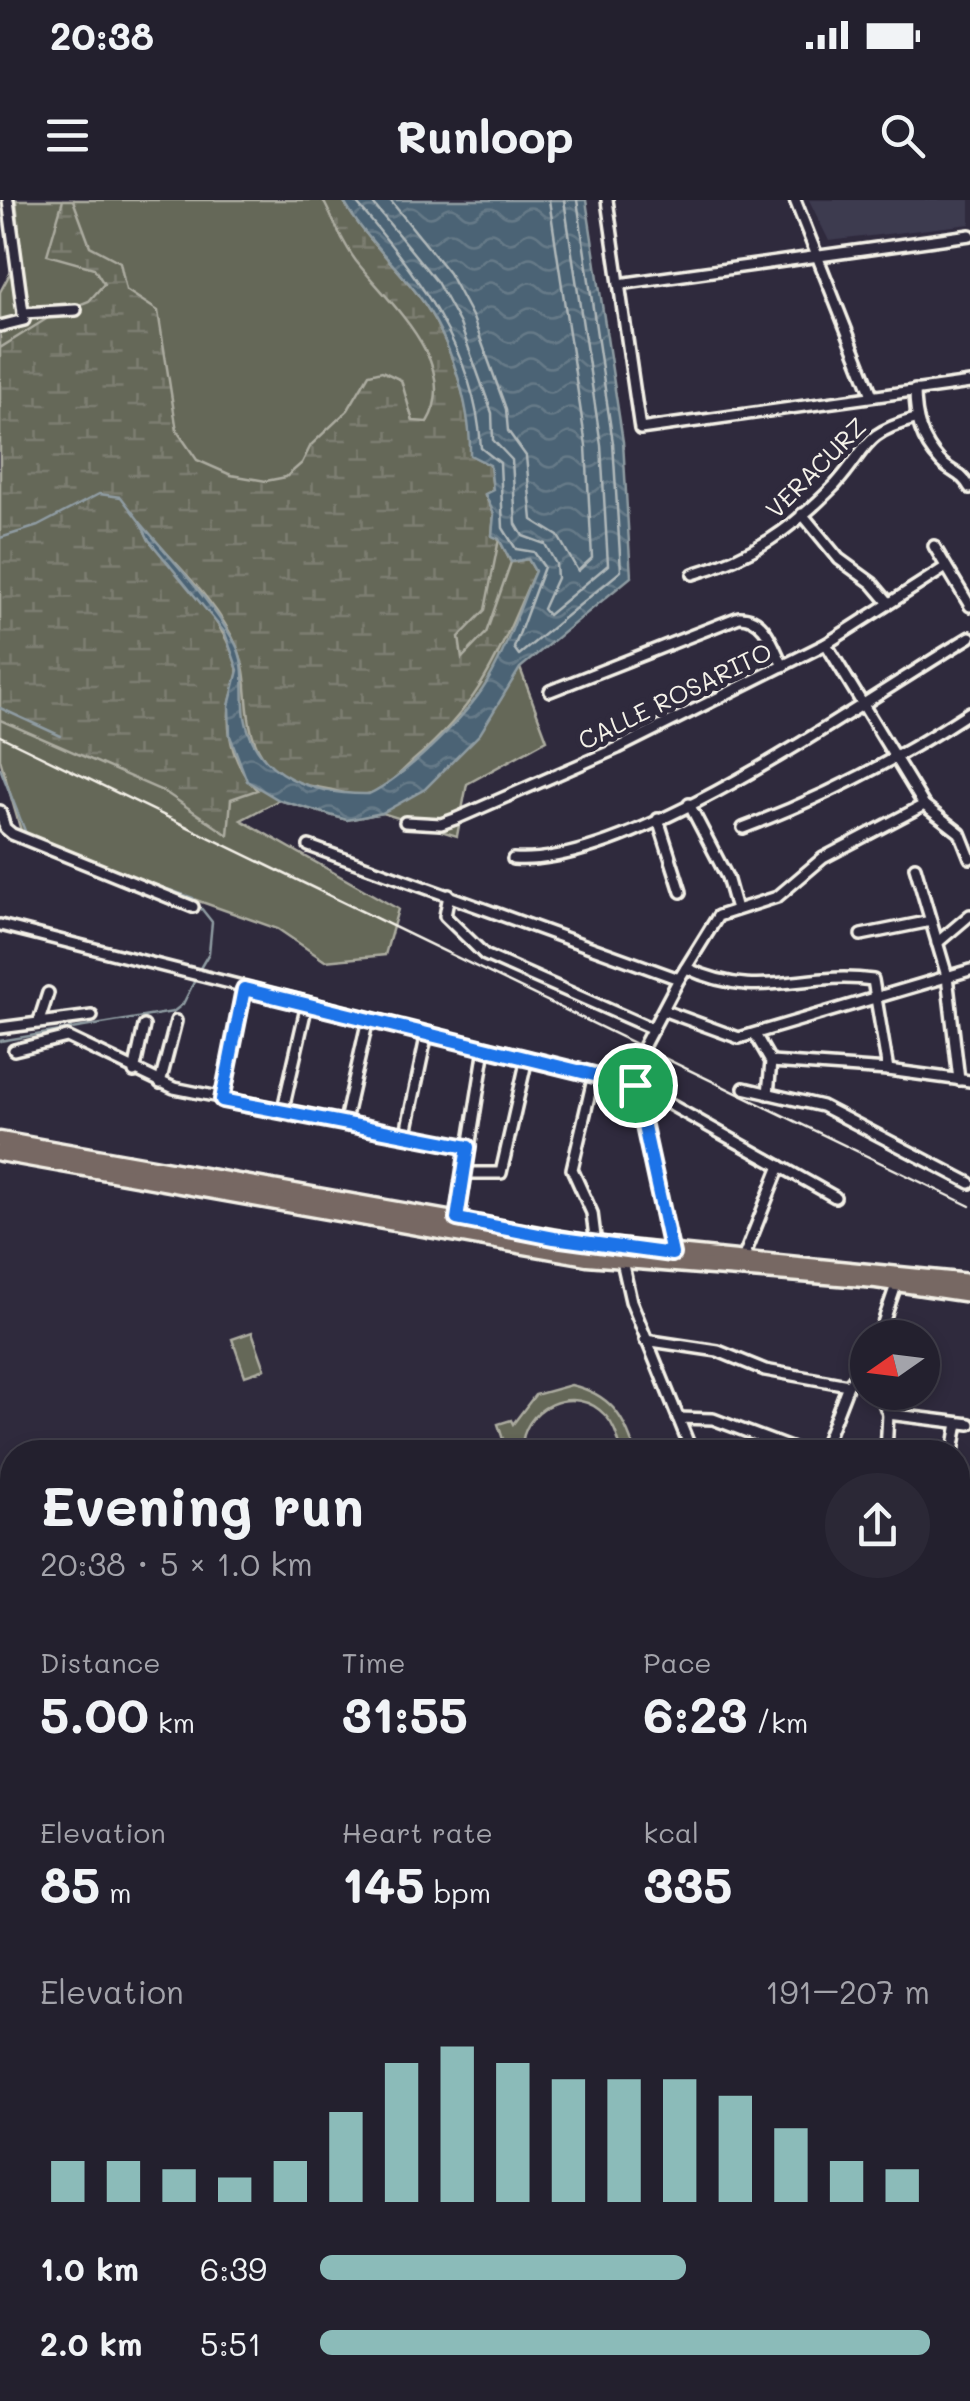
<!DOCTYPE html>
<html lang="en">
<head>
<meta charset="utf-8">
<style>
  body { margin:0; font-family:Mali,sans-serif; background:#2b2836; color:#f1f3f6; height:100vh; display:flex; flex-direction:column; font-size:38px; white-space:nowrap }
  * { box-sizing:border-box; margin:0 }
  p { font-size:32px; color:#a3a3aa }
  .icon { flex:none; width:55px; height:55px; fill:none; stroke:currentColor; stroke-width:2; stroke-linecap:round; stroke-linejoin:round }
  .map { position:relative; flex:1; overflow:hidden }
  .drawer { position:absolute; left:0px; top:1240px; width:970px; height:962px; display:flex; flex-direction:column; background:#23202e; border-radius:40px 40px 0 0; box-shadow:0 5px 15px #0003,0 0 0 2px #403e4a }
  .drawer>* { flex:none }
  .needle { width:65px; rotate:256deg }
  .fabs { position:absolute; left:850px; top:1120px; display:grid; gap:20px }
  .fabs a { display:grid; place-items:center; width:90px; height:90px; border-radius:50%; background:#23202e; box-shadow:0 5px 15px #0003,0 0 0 2px #403e4a; font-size:50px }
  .pin { position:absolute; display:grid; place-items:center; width:85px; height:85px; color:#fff; margin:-42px; border:5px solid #fff; border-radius:50%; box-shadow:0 2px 10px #0007 }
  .round { display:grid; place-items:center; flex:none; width:105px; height:105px; border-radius:52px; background:#2b2836 }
  .head { display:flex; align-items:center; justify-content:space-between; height:170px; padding:0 40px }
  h1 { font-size:55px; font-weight:800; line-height:75px }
  .stats { display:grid; grid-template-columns:repeat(3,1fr); gap:15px; height:170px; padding:10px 40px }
  .stats div { display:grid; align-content:center }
  .stats b { font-size:50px; font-weight:800 }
  .stats small { font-size:28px; font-weight:400 }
  .stats p { font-size:28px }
  .chart { height:280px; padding:20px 40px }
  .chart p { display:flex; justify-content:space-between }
  .chart svg { width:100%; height:180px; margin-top:10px; stroke:#8bbbb9; stroke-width:6 }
  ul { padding:0 40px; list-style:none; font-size:32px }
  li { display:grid; grid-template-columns:160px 120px 1fr; align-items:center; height:75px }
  li i { height:25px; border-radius:12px; background:#8bbbb9 }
  .status { display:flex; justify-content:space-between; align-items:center; height:70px; padding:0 50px; background:#23202e; direction:ltr }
  .status svg { height:28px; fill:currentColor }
  header { display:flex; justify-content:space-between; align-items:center; height:130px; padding:0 40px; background:#23202e; font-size:45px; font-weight:800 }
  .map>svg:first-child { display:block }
  .built { fill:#3d3a50 }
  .green { fill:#656759; stroke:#acaca0; stroke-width:2.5 }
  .wetland { fill:url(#wetland-marsh); stroke:#acaca0; stroke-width:2.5 }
  .water { fill:url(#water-waves); stroke:#8f9ca2; stroke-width:2.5 }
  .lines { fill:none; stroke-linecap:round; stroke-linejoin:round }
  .shore { stroke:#b0b8ba; stroke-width:2.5 }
  .stream { stroke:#8f9ca2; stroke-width:2.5 }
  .street-casing { stroke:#f4f1e8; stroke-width:16 }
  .secondary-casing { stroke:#f4f1e8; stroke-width:20 }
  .primary-casing { stroke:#f4f1e8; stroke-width:21 }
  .street { stroke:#2f2a3d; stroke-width:9 }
  .secondary { stroke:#2f2a3d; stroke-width:12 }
  .primary { stroke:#776864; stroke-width:14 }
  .rail { stroke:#f4f1e8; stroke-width:2.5 }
  .route-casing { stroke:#fff; stroke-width:20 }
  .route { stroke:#1a73e8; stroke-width:12 }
  .labels { text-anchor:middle; stroke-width:10; stroke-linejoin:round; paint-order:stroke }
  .street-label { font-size:25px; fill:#f4f1e8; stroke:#2f2a3d }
</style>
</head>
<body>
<div class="status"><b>20:38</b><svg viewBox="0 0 49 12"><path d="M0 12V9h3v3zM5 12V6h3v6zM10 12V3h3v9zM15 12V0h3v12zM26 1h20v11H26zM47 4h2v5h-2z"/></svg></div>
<header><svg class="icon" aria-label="menu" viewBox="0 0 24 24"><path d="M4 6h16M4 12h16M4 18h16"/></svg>Runloop<svg class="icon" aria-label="search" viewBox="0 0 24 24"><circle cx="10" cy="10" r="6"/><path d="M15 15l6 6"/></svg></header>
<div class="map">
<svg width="970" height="2201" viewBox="0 0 970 2201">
  <defs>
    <pattern id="wetland-marsh" width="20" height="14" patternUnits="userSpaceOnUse" patternTransform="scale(2.5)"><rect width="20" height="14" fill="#656759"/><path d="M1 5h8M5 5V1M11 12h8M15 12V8" fill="none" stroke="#7c7d71"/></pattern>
    <pattern id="water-waves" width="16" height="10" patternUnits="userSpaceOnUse" patternTransform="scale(2.5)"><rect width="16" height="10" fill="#4b6374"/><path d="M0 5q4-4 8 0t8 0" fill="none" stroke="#667a88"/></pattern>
  </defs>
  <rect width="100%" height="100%" fill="#2f2a3d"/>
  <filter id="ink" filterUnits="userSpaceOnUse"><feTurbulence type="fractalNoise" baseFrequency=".01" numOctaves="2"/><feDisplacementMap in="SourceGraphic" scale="20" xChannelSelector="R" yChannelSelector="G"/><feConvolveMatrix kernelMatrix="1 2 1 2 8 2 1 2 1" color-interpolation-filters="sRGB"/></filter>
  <g filter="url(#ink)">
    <polygon class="built" points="809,0 970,0 970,24 829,41"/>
    <g class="green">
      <polygon points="16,0 343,0 400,77 499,339 510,361 528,359 520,468 547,540 467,584 457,636 382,613 347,620 279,600 241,620 398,709 385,755 325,761 278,729 49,648 21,631 0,559 0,92 21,53"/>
      <polygon points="252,1132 265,1169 245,1176 232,1139"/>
      <path d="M571 1185C610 1194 624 1216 635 1252H622C618 1240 615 1226 606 1216 575 1181 519 1208 522 1252H507L498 1224 511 1220 513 1224 535 1195Z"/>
      <polygon points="84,2190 244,2190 252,2201 76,2201"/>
      <polygon points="370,2190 675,2190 662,2201 378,2201"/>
    </g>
    <path class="wetland" d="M63 0H73L90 46 120 62 126 90 158 111 177 231 197 260 231 275 266 281 286 277 302 263 311 245 348 210 369 174 382 171 401 180 413 221 427 222C462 164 387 101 356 61 342 42 334 21 323 0H343C362 35 395 64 419 96 450 137 471 205 471 255L490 265 493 290 485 295 494 314 492 335 499 339 485 410 459 437 462 458 486 433 511 362 528 359 535 371C498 453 486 498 414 560 402 571 388 587 372 593 358 598 342 592 327 589 304 585 282 581 267 562 238 527 254 485 237 447 218 402 174 363 143 327L149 340C180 378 224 418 237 467 240 478 231 492 230 504 225 535 235 568 257 590L231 599 228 635 165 592 0 520V148L51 116 89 101 104 84 94 68 47 55Z"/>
    <g class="water">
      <path d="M343 0H586L623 242 631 377 520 468 480 534 425 589 382 613 347 620 279 600 247 581 230 536 229 506 238 470 225 433 149 340 140 322C173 361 210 399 235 443 248 467 241 492 245 517 255 577 316 595 369 594 404 577 459 523 482 490 506 454 518 410 535 371L528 359 511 362 499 339 492 336 494 314 485 294 493 290 490 265 470 255C471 205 450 137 419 96 395 64 362 35 343 0Z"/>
      <polygon points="958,1618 970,1621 970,1948 958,1958"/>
    </g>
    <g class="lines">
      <g class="shore">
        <path d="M354 0C415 72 476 150 481 248L500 263 503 328 516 349 534 352 544 367 514 448 519 455 621 371 613 243 577 0"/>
        <polyline points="370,0 437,82 460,124 492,213 493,240 512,260 516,324 523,336 545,344 556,364 557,378 543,409 548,415 608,365 601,245 564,0"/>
        <polyline points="390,0 449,73 473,118 506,209 508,231 526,256 532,320 558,336 578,371 592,358 586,246 549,0"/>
      </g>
      <g class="stream">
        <polyline points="0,338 38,326 99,294 121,297 140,322"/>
        <polyline points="0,508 61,536"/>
        <polyline points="0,568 27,636"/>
        <polyline points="117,672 193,698 212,722 209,753 199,770"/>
        <polyline points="0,841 173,812 183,804 196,778"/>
      </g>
      <g class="street-casing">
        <g id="street">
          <polyline points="607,0 640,229 970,183"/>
          <polyline points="795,0 872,195"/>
          <polyline points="619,84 970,35"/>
          <polyline points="23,113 76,110"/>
          <polyline points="0,126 24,120 8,0"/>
          <path d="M915 190C915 218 921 241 941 262 952 273 962 273 970 288"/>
          <polyline points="802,314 839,359 872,383 889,403"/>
          <polyline points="934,346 970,406"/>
          <path d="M693 374C752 357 792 329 835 285 869 248 860 234 915 219"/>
          <polyline points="826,444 924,605 960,633 970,658"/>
          <path d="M550 491 739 417C765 416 773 446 783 466"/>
          <polyline points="689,604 727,677 736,709"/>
          <polyline points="0,611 5,628 12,634 193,707"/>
          <polyline points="658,619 681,692"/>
          <polyline points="405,622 441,624 455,619 618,548 826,444 946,367"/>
          <path d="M743 628C825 597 897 560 970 512"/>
          <polyline points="309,646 679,779"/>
          <path d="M513 659C632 668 864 500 970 437"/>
          <polyline points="915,667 947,776 959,880"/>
          <polyline points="449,695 445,716 485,755 653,829"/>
          <polyline points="0,725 635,885 835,997"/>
          <polyline points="861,735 931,721"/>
          <polyline points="937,743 970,715"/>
          <path d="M686 768C762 803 802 770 873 780L888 870"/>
          <polyline points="665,811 739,838 970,770"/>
          <polyline points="39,821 48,793"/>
          <polyline points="0,828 92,816"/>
          <polyline points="756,836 771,862 768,894"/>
          <polyline points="14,850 67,837 174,888 468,947"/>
          <polyline points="771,862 888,870 970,881"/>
          <polyline points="134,872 144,826"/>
          <polyline points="594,875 572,969 592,1013 596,1045"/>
          <polyline points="160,883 176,821"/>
          <polyline points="744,888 822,906 970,983"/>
          <polyline points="222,899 245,789"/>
          <polyline points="283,909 307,804"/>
          <polyline points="345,921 368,819"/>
          <polyline points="406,933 427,833"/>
          <polyline points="464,973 501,973 527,858"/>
          <polyline points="457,1023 485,848"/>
          <polyline points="672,1054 635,885 643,847 679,779 718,716 777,697 823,658 924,605"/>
          <polyline points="743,1059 780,966"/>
          <polyline points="622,1061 631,1101 692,1252"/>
          <polyline points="878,1138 897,1082"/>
          <polyline points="645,1140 718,1151 765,1170 848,1185"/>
          <polyline points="880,1192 888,1214 886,1252"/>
          <polyline points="888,1214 970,1224"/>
          <polyline points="678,1218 713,1219 801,1252"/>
          <polyline points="822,1252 848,1185 868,1161"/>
          <polyline points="953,1252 958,1223"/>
          <polyline points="958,1350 970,1403"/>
          <polyline points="958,1538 970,1480"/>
          <polyline points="0,1850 12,1850"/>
          <polyline points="0,1905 12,1905"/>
          <polyline points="0,1969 12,1969"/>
          <polyline points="958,1981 970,1973"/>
          <polyline points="0,2023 12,2023"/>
          <polyline points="958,2068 970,2060"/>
          <polyline points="0,2079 12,2079"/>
          <polyline points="958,2083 970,2099"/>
          <polyline points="0,2134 12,2134"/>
          <polyline points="958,2154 970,2146"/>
          <polyline points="707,2190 716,2201"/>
          <polyline points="813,2190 821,2201"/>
          <polyline points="873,2190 881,2201"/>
          <polyline points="660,2201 673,2190"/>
          <polyline points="886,2201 903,2190"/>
        </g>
      </g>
      <g class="secondary-casing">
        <g id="secondary">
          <polyline points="958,1530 970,1533"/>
          <polyline points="261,2190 269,2201"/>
          <polyline points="43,2201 52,2190"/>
          <polyline points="64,2201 74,2190"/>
        </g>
      </g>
      <g class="primary-casing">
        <g id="primary">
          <polyline points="0,940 596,1045 970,1082"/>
          <polyline points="0,953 587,1057 876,1080 970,1094"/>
        </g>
      </g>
      <use href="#street" class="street"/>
      <use href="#secondary" class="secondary"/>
      <use href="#primary" class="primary"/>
      <polyline class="rail" points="0,536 970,1006"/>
    </g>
  </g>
  <g class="lines" filter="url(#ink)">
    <g class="route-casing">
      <polygon id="route" points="244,789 635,885 672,1054 554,1038 457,1019 468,947 222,900"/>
    </g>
    <use href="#route" class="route"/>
  </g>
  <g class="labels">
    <g class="street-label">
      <text transform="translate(816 268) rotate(-45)" y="9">VERACURZ</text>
      <text transform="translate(675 496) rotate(-26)" y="9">CALLE ROSARITO</text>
    </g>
  </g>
</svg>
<div class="fabs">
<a><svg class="needle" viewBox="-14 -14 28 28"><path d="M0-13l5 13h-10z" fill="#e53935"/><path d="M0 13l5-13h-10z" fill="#a3a3aa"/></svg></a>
</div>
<div class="pin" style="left:635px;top:885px;background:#1e9e55"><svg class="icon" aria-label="arrive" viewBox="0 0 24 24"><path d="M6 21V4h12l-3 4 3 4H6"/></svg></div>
<section class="drawer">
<div class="head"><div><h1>Evening run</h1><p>20:38 · 5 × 1.0 km</p></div><a class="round"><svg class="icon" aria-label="share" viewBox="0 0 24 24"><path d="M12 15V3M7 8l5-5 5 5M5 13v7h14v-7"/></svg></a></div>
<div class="stats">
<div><p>Distance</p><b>5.00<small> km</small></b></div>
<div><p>Time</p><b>31:55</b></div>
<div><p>Pace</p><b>6:23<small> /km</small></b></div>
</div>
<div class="stats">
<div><p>Elevation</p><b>85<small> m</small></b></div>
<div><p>Heart rate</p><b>145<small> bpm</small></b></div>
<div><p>kcal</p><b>335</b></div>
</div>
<div class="chart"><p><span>Elevation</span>191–207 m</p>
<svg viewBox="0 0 160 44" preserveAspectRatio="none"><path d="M5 44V34M15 44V34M25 44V36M35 44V38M45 44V34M55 44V22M65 44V10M75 44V6M85 44V10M95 44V14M105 44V14M115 44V14M125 44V18M135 44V26M145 44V34M155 44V36"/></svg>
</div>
<ul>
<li><b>1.0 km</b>6:39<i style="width:60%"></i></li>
<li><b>2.0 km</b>5:51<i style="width:100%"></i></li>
</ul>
</section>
</div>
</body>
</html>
